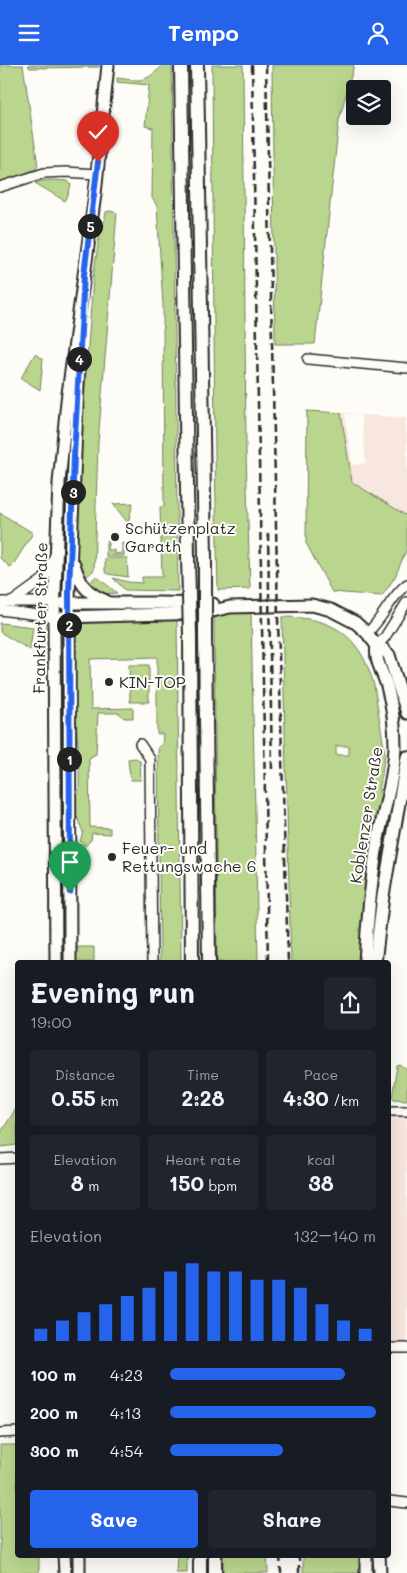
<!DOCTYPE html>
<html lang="en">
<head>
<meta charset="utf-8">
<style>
  body { margin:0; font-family:Mali,sans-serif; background:#20242c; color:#f1f3f6; height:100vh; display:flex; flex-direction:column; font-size:19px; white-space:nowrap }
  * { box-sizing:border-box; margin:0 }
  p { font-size:16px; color:#9ea1a6 }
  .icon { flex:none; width:28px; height:28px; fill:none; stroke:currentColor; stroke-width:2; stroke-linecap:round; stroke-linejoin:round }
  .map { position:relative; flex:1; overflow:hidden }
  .drawer { position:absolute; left:15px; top:895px; width:376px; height:598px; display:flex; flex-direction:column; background:#171b24; border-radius:5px; box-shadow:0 5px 20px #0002 }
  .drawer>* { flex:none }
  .fabs { position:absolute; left:346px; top:15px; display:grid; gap:10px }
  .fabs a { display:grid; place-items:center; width:45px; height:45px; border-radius:5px; background:#171b24; box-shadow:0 5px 20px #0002; font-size:25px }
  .pin { position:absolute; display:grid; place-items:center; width:42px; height:42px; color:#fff; margin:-51px -21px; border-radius:50% 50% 50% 0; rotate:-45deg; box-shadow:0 0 5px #0007 }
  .pin .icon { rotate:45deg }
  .km { position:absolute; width:25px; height:25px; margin:-12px; border-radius:50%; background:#222; color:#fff; font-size:14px; line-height:25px; text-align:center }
  .round { display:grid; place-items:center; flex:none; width:52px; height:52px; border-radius:5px; background:#20242c }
  .headline { display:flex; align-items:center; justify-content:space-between; height:85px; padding:0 15px }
  h1 { font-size:28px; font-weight:800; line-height:38px }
  .stats { display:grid; grid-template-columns:repeat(3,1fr); gap:8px; height:85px; padding:5px 15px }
  .stats div { display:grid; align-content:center; border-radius:5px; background:#20242c; text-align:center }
  .stats b { font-size:21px; font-weight:800 }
  .stats small { font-size:14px; font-weight:400 }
  .stats p { font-size:14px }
  .chart { height:140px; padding:10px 15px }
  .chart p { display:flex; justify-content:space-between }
  .chart svg { width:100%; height:90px; margin-top:5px; stroke:#2563eb; stroke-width:6 }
  .action { display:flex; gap:10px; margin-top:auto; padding:10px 15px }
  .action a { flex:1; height:58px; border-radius:5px; background:#2563eb; color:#fff; font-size:20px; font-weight:800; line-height:58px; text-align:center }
  .action a+a { background:#20242c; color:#f1f3f6 }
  ul { padding:0 15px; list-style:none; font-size:16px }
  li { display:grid; grid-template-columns:80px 60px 1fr; align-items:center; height:38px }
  li i { height:12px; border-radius:6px; background:#2563eb }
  header { display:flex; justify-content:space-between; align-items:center; height:65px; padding:0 15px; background:#2563eb; color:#fff; font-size:22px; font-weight:800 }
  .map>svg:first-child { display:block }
  .built { fill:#f8e7de; fill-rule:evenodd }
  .green { fill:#bad68e; stroke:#72805c; fill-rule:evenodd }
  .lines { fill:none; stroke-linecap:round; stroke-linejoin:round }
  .minor-casing { stroke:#2b2b2b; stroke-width:12 }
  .major-casing { stroke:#2b2b2b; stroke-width:15 }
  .highway-casing { stroke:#2b2b2b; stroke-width:16 }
  .minor { stroke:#fdfcf7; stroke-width:9 }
  .major { stroke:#fdfcf7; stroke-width:11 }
  .highway { stroke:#fdfcf7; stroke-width:12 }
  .rail { stroke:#2b2b2b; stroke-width:2.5; stroke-dasharray:8 4; stroke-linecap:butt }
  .highway-bridge-casing { stroke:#2b2b2b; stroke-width:16; stroke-linecap:butt }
  .highway-bridge { stroke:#fdfcf7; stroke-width:12 }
  .route-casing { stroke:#fff; stroke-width:10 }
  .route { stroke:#2563eb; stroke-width:6 }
  .poi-dot { fill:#2b2b2b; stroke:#fdfcf7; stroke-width:2 }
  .labels { text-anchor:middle; stroke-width:4; stroke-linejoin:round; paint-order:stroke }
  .poi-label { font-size:16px; fill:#2b2b2b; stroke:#fdfcf7; text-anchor:start }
  .street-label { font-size:16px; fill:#2b2b2b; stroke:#fdfcf7 }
</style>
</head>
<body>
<header><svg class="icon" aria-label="menu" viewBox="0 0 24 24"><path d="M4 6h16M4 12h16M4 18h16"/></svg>Tempo<svg class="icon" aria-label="person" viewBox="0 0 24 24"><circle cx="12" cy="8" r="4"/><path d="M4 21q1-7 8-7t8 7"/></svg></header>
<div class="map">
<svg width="407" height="1508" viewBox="0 0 407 1508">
  <rect width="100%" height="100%" fill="#fdfcf7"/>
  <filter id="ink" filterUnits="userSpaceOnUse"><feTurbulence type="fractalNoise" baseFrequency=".02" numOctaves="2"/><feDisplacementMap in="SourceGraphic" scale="10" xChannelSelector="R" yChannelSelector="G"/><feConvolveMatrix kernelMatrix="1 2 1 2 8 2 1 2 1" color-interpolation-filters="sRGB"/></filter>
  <g filter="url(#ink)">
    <g class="built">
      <path d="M341 348 406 353 405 366 407 368V451L352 417ZM345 349 361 350 366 398 352 400Z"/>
      <rect x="389" y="1046" width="18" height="237"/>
    </g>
    <g class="green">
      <polygon points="0,0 23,0 38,101 36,104 0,118"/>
      <polygon points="28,0 99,0 99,2 30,3"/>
      <path d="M163 0H172L178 526 125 525 113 513 128 517 142 518V512H162L160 442H164L163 240 157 141 152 133 153 63 145 61 149 20 117 17V13C142 16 145 18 163 0Z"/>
      <polygon points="212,0 243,0 246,388 250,524 218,525 215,392"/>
      <polygon points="272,0 354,0 339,55 315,279 275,279"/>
      <polygon points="51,115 68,116 71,120 68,131 65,136 35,118 41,116"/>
      <polygon points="110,146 117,148 98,377 94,505 87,511 80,505 76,492 81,377 93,213 100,167 103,165 106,147"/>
      <polygon points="35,289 43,294 40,325 21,313"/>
      <polygon points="307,346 341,348 352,417 407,451 407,483 395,512 382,531 332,527 306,478"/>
      <polygon points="68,381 66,523 62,523 64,413"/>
      <polygon points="133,438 128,458 113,439"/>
      <polygon points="0,448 33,468 11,503 0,493"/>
      <polygon points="108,476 108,485 114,485 114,489 122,488 122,478 124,478 124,491 106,491 106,477"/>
      <polygon points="105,493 127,493 128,512 108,509 105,507"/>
      <polygon points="96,511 117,528 103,529 88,520"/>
      <polygon points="214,548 251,548 258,897 217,897"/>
      <path d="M282 552C333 552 360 570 374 620L385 689 379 727 382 728 366 826 359 897H291ZM336 681H349V690H336Z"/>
      <path d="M177 553 181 897H160L158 682 162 680 163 669H157V592L90 594 91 644 133 643V653H124L119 648H98L96 689 89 693 90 762 110 763V769L92 768 91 775 85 781 80 776 83 767 74 744 75 735 79 725V697L73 604 75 568C77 560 82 559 89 556Z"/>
      <polygon points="0,558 33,562 30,585 0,567"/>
      <polygon points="59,571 61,571 62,573 64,629 64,817 61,821"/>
      <polygon points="129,600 149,600 149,637 130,637"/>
      <polygon points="136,693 140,696 141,715 131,715 129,704 128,694"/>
      <polygon points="78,882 94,882 94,897 75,897 74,888"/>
      <polygon points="400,1000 407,1005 407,1035 394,1034 392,1032 397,1001"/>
      <polygon points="15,1045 17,1049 17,1080 0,1082 0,1069"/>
      <polygon points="0,1380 17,1380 18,1490 39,1490 39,1508 0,1508"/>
      <polygon points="177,1490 187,1490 187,1508 176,1508"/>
      <polygon points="223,1490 267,1490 268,1508 223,1508"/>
      <polygon points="303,1490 361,1490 362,1508 303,1508"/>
    </g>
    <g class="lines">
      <g class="minor-casing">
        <g id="minor">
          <polyline points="0,122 44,108 66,107 96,109"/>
          <polyline points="308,294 407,303"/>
          <polyline points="0,537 55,537"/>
          <polyline points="12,537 44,514 55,490"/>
          <polyline points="0,545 54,552"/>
          <path d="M367 568C383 554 391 531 407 519"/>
          <polyline points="377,581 385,572 407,537"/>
          <polyline points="140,679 150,694 152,898"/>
          <polyline points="389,1046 407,1046"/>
          <polyline points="0,1094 18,1093"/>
          <polyline points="389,1283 407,1283"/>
          <polyline points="0,1368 18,1367"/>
          <polyline points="389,1436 407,1438"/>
        </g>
      </g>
      <g class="major-casing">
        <g id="major">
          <path d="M74 499C80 519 86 528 106 536"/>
          <polyline points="64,538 159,538 213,539"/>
          <polyline points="63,552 204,548 230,542 312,540 331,545 356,558 367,568 377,581 383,584 389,590 407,648"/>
          <polyline points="56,898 54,552 59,418 67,336 95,129 108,0"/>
          <polyline points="70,898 69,528 79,292"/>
          <path d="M365 898C367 858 371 818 377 779 383 747 394 714 395 681 395 661 392 640 387 621 383 607 374 595 377 581"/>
          <polyline points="375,898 383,831 407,692"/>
          <polyline points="64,1490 65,1508"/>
          <polyline points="79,1490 79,1508"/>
          <polyline points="366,1490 366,1508"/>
          <polyline points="379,1490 380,1508"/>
        </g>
      </g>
      <g class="highway-casing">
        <g id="highway">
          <polyline points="181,0 188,492"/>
          <polyline points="197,0 205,493"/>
          <polyline points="190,571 192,898"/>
          <polyline points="205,571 209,898"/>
          <polyline points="200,1490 200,1508"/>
          <polyline points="215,1490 215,1508"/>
        </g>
      </g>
      <use href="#minor" class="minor"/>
      <use href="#major" class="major"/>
      <use href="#highway" class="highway"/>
      <g class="rail">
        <polyline points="252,0 268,898"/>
        <polyline points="266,0 278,554 288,898"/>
        <polyline points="268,468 272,705"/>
        <polyline points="280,1490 281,1508"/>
        <polyline points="299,1508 299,1490"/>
      </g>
      <g class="highway-bridge-casing">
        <g id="highway-bridge">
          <polyline points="188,492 190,571"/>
          <polyline points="205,493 205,571"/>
        </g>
      </g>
      <use href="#highway-bridge" class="highway-bridge"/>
    </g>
  </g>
  <g class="lines" filter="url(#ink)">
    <g class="route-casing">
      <polyline id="route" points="70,827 69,528 74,391 84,210 98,97"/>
    </g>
    <use href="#route" class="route"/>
  </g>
  <g class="poi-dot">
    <circle cx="115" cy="472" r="5"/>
    <circle cx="109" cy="617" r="5"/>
    <circle cx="112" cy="792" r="5"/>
  </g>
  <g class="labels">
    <g class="poi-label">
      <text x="125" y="469">Schützenplatz<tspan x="125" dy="18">Garath</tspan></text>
      <text x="119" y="623">KIN-TOP</text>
      <text x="122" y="789">Feuer- und<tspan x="122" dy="18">Rettungswache 6</tspan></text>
    </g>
    <g class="street-label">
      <text transform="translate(40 553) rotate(-89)" y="6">Frankfurter Straße</text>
      <text transform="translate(366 750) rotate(-81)" y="6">Koblenzer Straße</text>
    </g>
  </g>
</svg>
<div class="fabs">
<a><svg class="icon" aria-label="layers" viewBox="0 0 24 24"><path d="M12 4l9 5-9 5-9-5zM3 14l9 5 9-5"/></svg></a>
</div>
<div class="pin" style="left:70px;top:827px;background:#1e9e55"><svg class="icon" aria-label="arrive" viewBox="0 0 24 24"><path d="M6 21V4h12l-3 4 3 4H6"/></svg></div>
<div class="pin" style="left:98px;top:97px;background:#d93025"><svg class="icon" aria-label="check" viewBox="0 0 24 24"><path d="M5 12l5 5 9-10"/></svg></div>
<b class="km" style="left:69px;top:694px">1</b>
<b class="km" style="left:69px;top:560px">2</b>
<b class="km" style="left:73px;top:427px">3</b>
<b class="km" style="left:79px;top:294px">4</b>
<b class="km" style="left:90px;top:161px">5</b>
<section class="drawer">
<div class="headline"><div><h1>Evening run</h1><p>19:00</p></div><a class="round"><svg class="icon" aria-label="share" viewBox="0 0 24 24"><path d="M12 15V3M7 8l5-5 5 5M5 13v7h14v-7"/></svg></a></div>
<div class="stats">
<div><p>Distance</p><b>0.55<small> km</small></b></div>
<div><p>Time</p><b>2:28</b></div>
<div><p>Pace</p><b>4:30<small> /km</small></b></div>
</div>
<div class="stats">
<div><p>Elevation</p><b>8<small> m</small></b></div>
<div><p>Heart rate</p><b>150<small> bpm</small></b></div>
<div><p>kcal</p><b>38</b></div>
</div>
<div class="chart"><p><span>Elevation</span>132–140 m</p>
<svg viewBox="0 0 160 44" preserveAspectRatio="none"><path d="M5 44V38M15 44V34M25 44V30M35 44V26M45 44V22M55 44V18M65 44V10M75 44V6M85 44V10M95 44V10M105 44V14M115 44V14M125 44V18M135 44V26M145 44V34M155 44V38"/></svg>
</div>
<ul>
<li><b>100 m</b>4:23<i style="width:85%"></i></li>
<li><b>200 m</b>4:13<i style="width:100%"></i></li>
<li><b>300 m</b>4:54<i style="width:55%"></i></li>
</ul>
<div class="action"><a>Save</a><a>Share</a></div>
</section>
</div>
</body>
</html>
